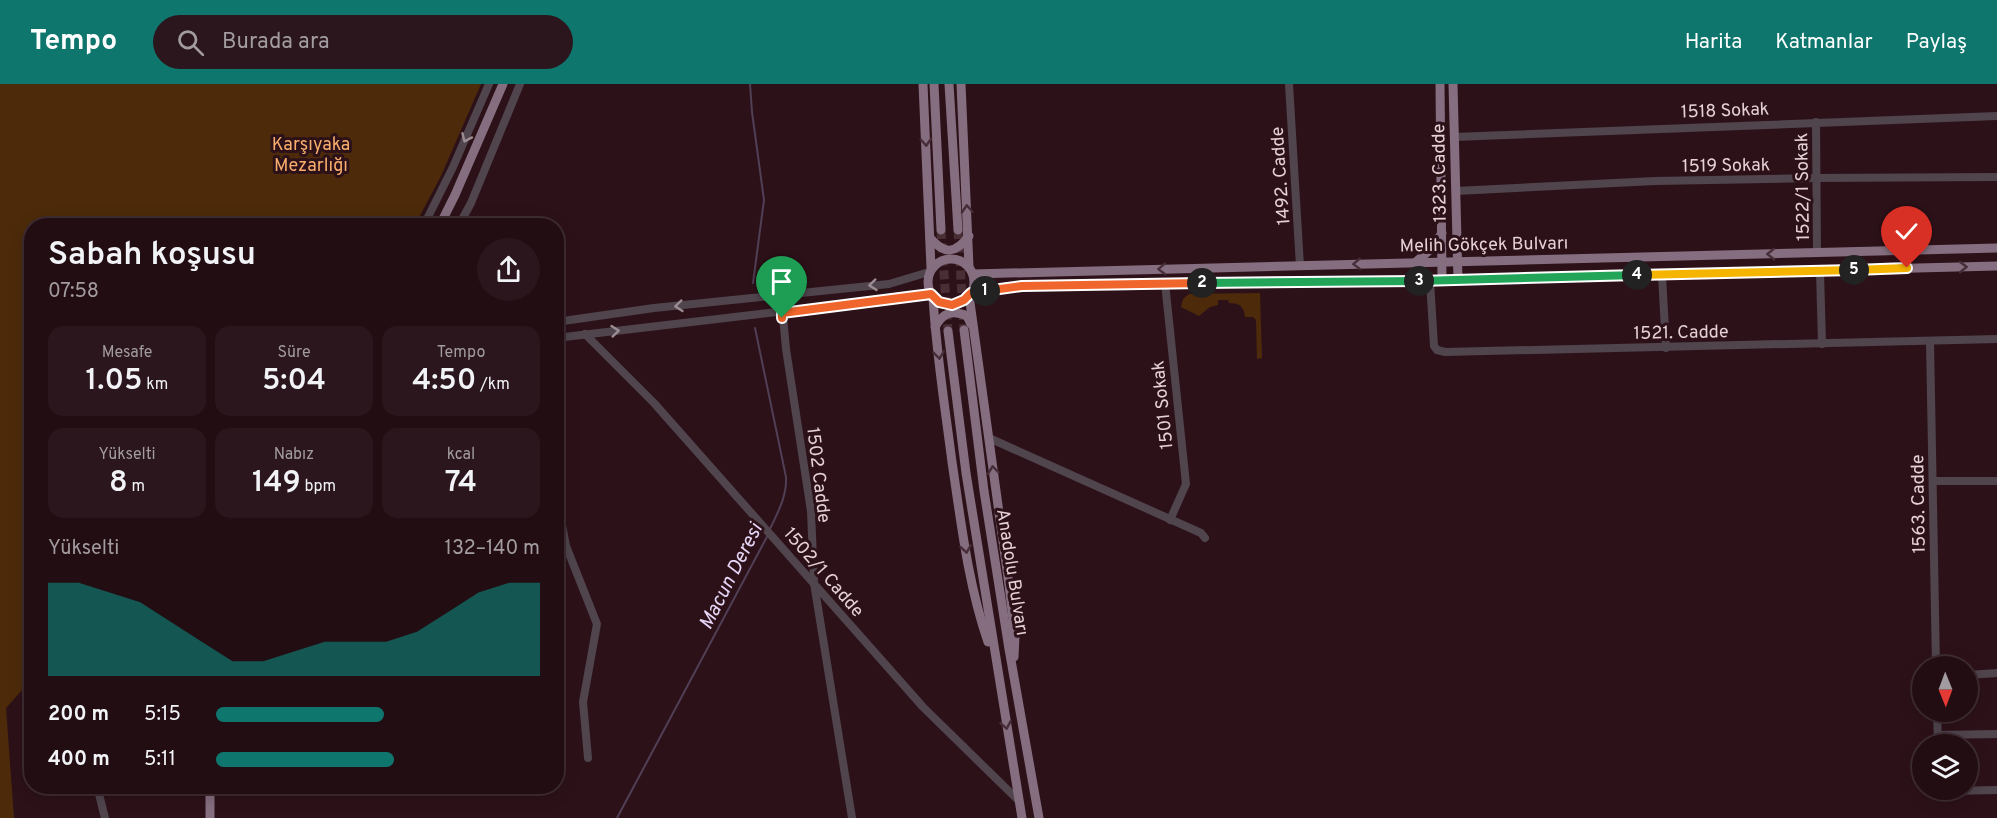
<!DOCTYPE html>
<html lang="tr">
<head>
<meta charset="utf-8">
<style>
  body { margin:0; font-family:Overpass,sans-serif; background:#2a161c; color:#f1f3f6; height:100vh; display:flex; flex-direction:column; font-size:22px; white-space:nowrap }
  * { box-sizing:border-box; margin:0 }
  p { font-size:20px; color:#a29ca0 }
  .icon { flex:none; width:33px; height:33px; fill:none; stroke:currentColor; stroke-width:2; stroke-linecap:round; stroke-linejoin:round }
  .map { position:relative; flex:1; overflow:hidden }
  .panel { position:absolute; left:24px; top:134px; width:540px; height:576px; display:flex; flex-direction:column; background:#220d13; border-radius:24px; box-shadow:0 3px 15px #0003,0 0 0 2px #3f2d33 }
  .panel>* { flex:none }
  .needle { width:39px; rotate:179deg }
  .fabs { position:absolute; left:1912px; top:572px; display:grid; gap:12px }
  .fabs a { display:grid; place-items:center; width:66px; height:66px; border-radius:50%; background:#220d13; box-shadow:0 3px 15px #0003,0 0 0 2px #3f2d33; font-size:30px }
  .pin { position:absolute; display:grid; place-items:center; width:51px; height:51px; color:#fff; margin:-62px -26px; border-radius:50% 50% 50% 0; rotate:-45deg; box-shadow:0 0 6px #0007 }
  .pin .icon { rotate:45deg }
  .km { position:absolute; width:30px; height:30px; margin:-15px; border-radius:50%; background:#222; color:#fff; font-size:16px; line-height:30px; text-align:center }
  .round { display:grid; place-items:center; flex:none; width:63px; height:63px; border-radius:32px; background:#2a161c }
  .summary { display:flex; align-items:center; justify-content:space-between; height:102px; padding:0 24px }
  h1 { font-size:33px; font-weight:600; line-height:45px }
  .metrics { display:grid; grid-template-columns:repeat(3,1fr); gap:9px; height:102px; padding:6px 24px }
  .metrics div { display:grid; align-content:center; border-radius:15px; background:#2a161c; text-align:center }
  .metrics b { font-size:30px; font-weight:600 }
  .metrics small { font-size:16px; font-weight:400 }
  .metrics p { font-size:16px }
  .chart { height:168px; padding:12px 24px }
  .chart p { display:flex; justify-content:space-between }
  .chart svg { width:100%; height:108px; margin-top:6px; fill:#0f766e; opacity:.7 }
  ul { padding:0 24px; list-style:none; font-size:20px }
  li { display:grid; grid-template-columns:96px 72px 1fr; align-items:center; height:45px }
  li i { height:15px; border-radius:8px; background:#0f766e }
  header { display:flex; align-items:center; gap:36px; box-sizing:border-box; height:84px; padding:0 30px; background:#0f766e; color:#fff }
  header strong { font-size:28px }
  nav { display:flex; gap:33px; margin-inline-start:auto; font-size:21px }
  .search { width:420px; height:54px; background:#2a161c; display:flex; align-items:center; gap:15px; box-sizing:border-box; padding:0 21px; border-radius:33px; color:#a29ca0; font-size:22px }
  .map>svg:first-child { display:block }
  .green { fill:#4d2b0a }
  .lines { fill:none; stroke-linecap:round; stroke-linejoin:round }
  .stream { stroke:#503f55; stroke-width:2 }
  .major-tunnel { stroke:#492e35; stroke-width:9; stroke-dasharray:9 4.5; stroke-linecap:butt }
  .minor { stroke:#50454d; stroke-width:8 }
  .major { stroke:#856e7f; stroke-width:9 }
  .oneway { stroke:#9b8c92 }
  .oneway2 { stroke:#472d38 }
  .split-1-casing { stroke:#fff; stroke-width:12 }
  .split-2-casing { stroke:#fff; stroke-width:12 }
  .split-3-casing { stroke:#fff; stroke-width:12 }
  .split-4-casing { stroke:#fff; stroke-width:12 }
  .split-5-casing { stroke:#fff; stroke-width:12 }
  .split-6-casing { stroke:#fff; stroke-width:12 }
  .split-1 { stroke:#f0652b; stroke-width:8 }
  .split-2 { stroke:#f0652b; stroke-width:8 }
  .split-3 { stroke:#22a559; stroke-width:8 }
  .split-4 { stroke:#22a559; stroke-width:8 }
  .split-5 { stroke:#f5b400; stroke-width:8 }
  .split-6 { stroke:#f5b400; stroke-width:8 }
  .labels { text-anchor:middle; stroke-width:6; stroke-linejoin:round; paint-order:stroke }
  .street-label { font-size:18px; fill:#e6d2d6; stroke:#2d1119 }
  .park-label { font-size:18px; fill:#f9ae6d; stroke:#2d1119 }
  .water-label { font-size:20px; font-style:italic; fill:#e6d6f7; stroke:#2d1119 }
</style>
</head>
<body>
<header>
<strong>Tempo</strong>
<div class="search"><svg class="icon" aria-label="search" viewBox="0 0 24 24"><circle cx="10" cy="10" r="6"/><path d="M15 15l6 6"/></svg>Burada ara</div>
<nav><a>Harita</a><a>Katmanlar</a><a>Paylaş</a></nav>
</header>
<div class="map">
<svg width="1997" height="734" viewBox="0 0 1997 734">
  <rect width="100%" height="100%" fill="#2d1119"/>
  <g class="green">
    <polygon points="0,0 481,0 441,92 415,141 32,141 32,595 6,624 14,734 0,734"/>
    <path d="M1260 209 1262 274 1257 275 1256 236 1253 233H1245C1244 223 1240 219 1229 219L1228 216H1218V221L1210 223 1199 232 1181 223 1183 215 1189 210Z"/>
  </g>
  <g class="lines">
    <g class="stream">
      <polyline points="750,0 752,28 764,116 753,199"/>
      <path d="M755 244 786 393C787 412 778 428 770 445"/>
      <polyline points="617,734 768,451"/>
    </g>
    <g class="major-tunnel">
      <polyline points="941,146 948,247"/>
      <polyline points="958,146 964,246"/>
    </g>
    <g class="minor">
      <polyline points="1289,0 1300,182"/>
      <polyline points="1816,38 1817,168"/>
      <polyline points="1454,53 1997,32"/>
      <polyline points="1456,107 1655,97 1816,94 1997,93"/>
      <polyline points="424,141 453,83 489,0"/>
      <polyline points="459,141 471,119 520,0"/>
      <polyline points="1820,187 1822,260"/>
      <polyline points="1662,191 1666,264"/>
      <polyline points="1430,197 1434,262 1437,266 1445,268 1997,255"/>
      <polyline points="1165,199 1186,400 1170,436"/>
      <polyline points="781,211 786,265 811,427 814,499 852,734"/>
      <polyline points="556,238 654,224 889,200 929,188"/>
      <polyline points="585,250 654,319 923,623 1019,717"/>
      <polyline points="556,254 931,210"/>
      <polyline points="1930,257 1936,582"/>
      <polyline points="989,354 1201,449 1205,454"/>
      <polyline points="1933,397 1997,397"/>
      <polyline points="556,410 566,462 597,540 583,618 588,674"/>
      <polyline points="1968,591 1997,589"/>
      <polyline points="1937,627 1938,660"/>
      <polyline points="1938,651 1997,650"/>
      <polyline points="97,702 105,734"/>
      <polyline points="1943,705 1951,707 1997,706"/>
    </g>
    <g class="major">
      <polyline points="923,0 931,184"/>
      <polyline points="934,0 941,146"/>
      <polyline points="949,0 958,146"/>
      <polyline points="961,0 969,183"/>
      <polyline points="1440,0 1442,196"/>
      <polyline points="1453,0 1458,196"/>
      <polyline points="440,141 455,111 503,0"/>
      <path d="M930 154C945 171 955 170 969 152"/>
      <circle cx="951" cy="198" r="23"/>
      <polyline points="1416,178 1432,164 1442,149"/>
      <polyline points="973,190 1997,164"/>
      <polyline points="971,209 1022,202 1442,196 1997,182"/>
      <polyline points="969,211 1009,501 1015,552 1014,573"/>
      <path d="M933 213C936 268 945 323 952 378 961 438 968 500 988 558"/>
      <path d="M935 243C943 229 952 225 967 232L971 240"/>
      <polyline points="964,246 984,407 1009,565 1039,734"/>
      <polyline points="948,247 966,389 1022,734"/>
      <polyline points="210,702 210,734"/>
    </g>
  </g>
  <defs><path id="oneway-chevron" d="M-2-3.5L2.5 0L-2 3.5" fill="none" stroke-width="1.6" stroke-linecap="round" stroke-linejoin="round" transform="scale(1.5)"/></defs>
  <g class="oneway">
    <use href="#oneway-chevron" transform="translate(466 54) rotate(114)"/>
    <use href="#oneway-chevron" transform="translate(873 201) rotate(174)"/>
    <use href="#oneway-chevron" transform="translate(679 222) rotate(174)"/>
    <use href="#oneway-chevron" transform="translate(615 247) rotate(-6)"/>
  </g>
  <g class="oneway2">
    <use href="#oneway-chevron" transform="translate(926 58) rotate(87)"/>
    <use href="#oneway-chevron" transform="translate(967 125) rotate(-93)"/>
    <use href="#oneway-chevron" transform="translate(1771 170) rotate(179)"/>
    <use href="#oneway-chevron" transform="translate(1357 180) rotate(178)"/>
    <use href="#oneway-chevron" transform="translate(1963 183) rotate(-1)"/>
    <use href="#oneway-chevron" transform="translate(1162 185) rotate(178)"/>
    <use href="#oneway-chevron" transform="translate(939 271) rotate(83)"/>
    <use href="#oneway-chevron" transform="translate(993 386) rotate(-97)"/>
    <use href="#oneway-chevron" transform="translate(966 465) rotate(81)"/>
    <use href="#oneway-chevron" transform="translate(1006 641) rotate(80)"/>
  </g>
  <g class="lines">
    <g class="split-1-casing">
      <polyline id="split-1" points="782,234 782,229 931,210 939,218 952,221 964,216 971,209 985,207"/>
    </g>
    <g class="split-2-casing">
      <polyline id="split-2" points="985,207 1022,202 1202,199"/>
    </g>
    <g class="split-3-casing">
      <polyline id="split-3" points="1202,199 1419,197"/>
    </g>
    <g class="split-4-casing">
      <polyline id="split-4" points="1419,197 1637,191"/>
    </g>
    <g class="split-5-casing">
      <polyline id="split-5" points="1637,191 1854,186"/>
    </g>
    <g class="split-6-casing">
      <polyline id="split-6" points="1854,186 1907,184"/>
    </g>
    <use href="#split-1" class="split-1"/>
    <use href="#split-2" class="split-2"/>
    <use href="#split-3" class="split-3"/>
    <use href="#split-4" class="split-4"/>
    <use href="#split-5" class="split-5"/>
    <use href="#split-6" class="split-6"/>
  </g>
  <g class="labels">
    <g class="street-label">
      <text transform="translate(1725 26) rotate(-2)" y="6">1518 Sokak</text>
      <text transform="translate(1726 81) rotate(-1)" y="6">1519 Sokak</text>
      <text transform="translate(1439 89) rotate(-91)" y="6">1323. Cadde</text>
      <text transform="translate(1280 92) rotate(-94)" y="6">1492. Cadde</text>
      <text transform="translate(1802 103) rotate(-91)" y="6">1522/1 Sokak</text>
      <text transform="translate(1484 160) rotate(-1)" y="6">Melih Gökçek Bulvarı</text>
      <text transform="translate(1681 248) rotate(-1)" y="6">1521. Cadde</text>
      <text transform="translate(1162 321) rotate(-96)" y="6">1501 Sokak</text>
      <text transform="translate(819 391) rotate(83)" y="6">1502 Cadde</text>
      <text transform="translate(1918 420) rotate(-91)" y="6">1563. Cadde</text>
      <text transform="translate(824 488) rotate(49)" y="6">1502/1 Cadde</text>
      <text transform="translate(1013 488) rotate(81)" y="6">Anadolu Bulvarı</text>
    </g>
    <g class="park-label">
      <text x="311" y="66">Karşıyaka<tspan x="311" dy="21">Mezarlığı</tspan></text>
    </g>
    <g class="water-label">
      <text transform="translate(730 492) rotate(-63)" y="7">Macun Deresi</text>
    </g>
  </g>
</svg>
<div class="fabs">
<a><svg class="needle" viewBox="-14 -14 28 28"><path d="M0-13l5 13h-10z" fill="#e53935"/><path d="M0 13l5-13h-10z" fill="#a29ca0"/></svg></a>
<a><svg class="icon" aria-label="layers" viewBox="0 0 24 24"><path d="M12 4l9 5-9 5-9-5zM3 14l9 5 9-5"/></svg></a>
</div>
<div class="pin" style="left:782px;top:234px;background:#1e9e55"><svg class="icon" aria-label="arrive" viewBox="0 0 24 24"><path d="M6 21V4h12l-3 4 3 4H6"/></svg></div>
<div class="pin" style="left:1907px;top:184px;background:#d93025"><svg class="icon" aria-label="check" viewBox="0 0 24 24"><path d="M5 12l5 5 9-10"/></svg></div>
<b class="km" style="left:985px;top:207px">1</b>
<b class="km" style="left:1202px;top:199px">2</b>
<b class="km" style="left:1419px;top:197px">3</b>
<b class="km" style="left:1637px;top:191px">4</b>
<b class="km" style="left:1854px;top:186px">5</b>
<section class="panel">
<div class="summary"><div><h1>Sabah koşusu</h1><p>07:58</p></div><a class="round"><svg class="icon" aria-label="share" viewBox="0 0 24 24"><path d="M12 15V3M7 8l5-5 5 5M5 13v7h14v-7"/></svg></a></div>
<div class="metrics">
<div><p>Mesafe</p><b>1.05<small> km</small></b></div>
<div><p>Süre</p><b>5:04</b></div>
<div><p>Tempo</p><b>4:50<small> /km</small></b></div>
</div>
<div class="metrics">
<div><p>Yükselti</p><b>8<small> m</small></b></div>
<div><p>Nabız</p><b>149<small> bpm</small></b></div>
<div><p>kcal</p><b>74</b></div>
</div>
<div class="chart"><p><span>Yükselti</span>132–140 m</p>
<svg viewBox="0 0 160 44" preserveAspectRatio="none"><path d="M0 44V6L10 6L20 10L30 14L40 22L50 30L60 38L70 38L80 34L90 30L100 30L110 30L120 26L130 18L140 10L150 6L160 6V44z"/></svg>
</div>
<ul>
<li><b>200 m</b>5:15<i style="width:52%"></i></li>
<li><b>400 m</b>5:11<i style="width:55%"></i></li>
</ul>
</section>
</div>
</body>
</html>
